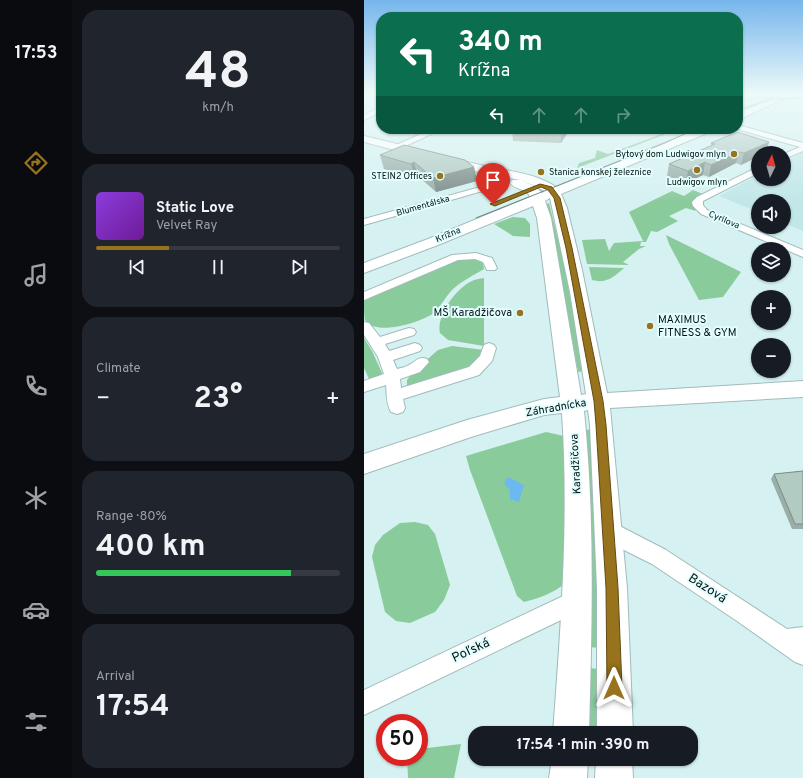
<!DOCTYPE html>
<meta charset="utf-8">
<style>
:root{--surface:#171b24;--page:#20242c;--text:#f1f3f6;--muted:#9ea1a6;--line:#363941;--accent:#97731d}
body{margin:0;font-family:Overpass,sans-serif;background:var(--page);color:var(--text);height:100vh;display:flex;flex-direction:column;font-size:15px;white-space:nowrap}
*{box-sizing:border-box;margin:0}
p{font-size:13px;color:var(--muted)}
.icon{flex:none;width:22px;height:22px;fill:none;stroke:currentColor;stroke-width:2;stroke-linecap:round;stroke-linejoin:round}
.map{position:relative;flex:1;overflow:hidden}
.sheet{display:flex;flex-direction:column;gap:10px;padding:10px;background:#0d0f14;width:292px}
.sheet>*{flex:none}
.hud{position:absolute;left:12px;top:12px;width:367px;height:122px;border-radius:16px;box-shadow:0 1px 3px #0004;background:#0b6e4f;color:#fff;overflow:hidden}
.needle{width:26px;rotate:5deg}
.controls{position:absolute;left:387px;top:146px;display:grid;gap:8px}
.controls a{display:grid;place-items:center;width:40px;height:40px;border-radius:50%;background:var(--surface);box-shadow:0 1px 3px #0004;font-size:20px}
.speed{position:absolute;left:12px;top:714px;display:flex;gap:8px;font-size:20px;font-weight:700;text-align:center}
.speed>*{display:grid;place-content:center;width:52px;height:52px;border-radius:50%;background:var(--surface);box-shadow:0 1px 3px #0004;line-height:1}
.speed .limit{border:6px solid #d22;background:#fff;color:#111}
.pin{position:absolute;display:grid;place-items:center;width:34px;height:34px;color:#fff;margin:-41px -17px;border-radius:50% 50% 50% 0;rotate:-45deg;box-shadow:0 0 4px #0007}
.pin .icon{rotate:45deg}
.me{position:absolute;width:44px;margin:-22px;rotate:0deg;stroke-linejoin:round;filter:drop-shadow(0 0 3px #0008)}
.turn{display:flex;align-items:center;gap:14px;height:84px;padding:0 16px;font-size:18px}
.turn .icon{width:52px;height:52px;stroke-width:2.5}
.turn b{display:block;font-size:28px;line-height:34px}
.lanes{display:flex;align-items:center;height:38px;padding:0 16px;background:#0003;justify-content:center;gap:20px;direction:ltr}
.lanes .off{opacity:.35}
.big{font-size:30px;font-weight:700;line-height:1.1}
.sheet .card{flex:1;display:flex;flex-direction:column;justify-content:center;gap:6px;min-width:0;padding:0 14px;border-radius:16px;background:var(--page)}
.sheet .dial{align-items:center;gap:0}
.dial b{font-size:52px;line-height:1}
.song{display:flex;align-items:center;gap:12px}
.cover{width:48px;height:48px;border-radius:6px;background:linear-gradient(135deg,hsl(270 70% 55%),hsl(280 70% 35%))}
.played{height:4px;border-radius:2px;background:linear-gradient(90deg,var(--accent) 30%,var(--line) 30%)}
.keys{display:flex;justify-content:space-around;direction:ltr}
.heat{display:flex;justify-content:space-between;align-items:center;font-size:22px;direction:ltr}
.charge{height:6px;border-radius:3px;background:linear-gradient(90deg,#34c759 80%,var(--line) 0)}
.trip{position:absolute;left:104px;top:726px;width:230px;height:40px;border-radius:16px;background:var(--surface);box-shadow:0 1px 3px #0004;font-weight:700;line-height:40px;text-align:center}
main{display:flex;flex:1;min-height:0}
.dock{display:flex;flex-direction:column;width:72px;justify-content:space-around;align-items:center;background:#090b0e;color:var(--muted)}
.dock .icon{width:28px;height:28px}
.dock .on{color:var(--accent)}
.dock b{font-size:18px;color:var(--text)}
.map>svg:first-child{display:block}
</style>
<main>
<nav class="dock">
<b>17:53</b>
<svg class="icon on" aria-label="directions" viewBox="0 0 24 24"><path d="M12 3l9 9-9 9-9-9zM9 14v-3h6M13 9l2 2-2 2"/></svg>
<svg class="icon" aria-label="music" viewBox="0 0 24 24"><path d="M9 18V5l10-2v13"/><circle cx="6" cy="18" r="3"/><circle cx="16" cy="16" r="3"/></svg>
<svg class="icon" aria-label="phone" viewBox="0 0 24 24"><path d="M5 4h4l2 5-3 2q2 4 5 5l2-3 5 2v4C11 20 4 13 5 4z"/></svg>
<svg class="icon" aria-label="climate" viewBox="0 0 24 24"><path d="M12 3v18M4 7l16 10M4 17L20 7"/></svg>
<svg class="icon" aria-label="car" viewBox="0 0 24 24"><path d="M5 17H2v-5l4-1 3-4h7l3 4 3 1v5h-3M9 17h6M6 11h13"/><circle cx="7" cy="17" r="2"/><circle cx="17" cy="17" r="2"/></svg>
<svg class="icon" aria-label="filters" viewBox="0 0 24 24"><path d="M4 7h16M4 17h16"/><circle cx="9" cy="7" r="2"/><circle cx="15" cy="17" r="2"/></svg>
</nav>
<section class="sheet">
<div class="card dial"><b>48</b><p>km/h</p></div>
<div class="card">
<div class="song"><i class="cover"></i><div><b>Static Love</b><p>Velvet Ray</p></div></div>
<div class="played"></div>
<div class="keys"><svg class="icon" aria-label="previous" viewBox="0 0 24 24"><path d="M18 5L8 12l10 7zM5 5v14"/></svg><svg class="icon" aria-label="pause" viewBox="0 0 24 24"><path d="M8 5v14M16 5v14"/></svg><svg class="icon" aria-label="next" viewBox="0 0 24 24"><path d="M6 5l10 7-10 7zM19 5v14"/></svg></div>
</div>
<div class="card"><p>Climate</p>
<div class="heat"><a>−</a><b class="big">23°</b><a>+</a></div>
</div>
<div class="card"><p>Range · 80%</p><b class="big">400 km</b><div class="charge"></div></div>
<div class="card"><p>Arrival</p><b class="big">17:54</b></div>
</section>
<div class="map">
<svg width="439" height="778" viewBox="0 0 439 778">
<rect width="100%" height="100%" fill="#d5f1f1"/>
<path fill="#c2e7e8" d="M439,152V231L420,223V201H394V212L355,196L394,175V179H420V162Z"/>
<g fill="#8acb9c">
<path d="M311,129H315L213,168L215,163L231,158L233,150L244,154Z"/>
<path d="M329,190L339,194L330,199L328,204L332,211L322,208L305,216L314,221L293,232L287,231L282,242H277L276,246H282L275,249L259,262L265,265L223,264L218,240L241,239L245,251L250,243L279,241L265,212L308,191L320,196Z"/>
<path d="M185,203L199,259L220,371L214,372L194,260L181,205Z"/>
<path d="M149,217L161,218L166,224V237L149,236L130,224Z"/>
<path d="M302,235L377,272L359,297L335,300L305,244Z"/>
<path d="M100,258H109L119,263L120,269C110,275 98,281 89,289C82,296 77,306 70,313C58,322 11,337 1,320C0,315 0,305 0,299L90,261Z"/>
<path d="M225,267L260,268C250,277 242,284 228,280Z"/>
<path d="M120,278V346L84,340L76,333C72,316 92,288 108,281C111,279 116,279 120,278Z"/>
<path d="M0,338L8,351L18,373L15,377L6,381L0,368Z"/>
<path d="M88,346L120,350L111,366L50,387L43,385V380L50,371L74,350Z"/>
<path d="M228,429L236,648L225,647V516L222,430Z"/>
<path d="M182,432L200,436L202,482L199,585C187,594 175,598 160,602L153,596L106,470L102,456Z"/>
<path d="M51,522L64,525L71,534L86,585L80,600L71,612L46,623L32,621L21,612L8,557L11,545L19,535L36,523Z"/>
<path d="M224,668L236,669L234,733H222Z"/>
<path d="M97,744L90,778H44L43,757H55V749Z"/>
</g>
<path fill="#6cb8f1" d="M144,477L160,485L155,502L146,499V490L140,483Z"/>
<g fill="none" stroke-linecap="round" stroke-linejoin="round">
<defs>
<g id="street">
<path d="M17,107V112L0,120V115Z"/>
<path d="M374,125L439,143V151L420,159V154L436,147L373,129Z"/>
<path d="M68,129H78L35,149H29L28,147Z"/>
<path d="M394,167V173L339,201V205L343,210L439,250V257L337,214L329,206L328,202L333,197Z"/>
<path d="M129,183L134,187L133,189L115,192L0,225V219L120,186L121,184Z"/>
<path d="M112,253L128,258L133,268L131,270H123L119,262L111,259L94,260L0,300V292L88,255Z"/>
<path d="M0,322L5,323L16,337L45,328L50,329L52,332L50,335L21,344L25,351L51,343L56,345L58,348L56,351L29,360L33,369C37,368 42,367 45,365C53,361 54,356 63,359L65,362L56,372L36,379L37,388L105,367L116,356L120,345L125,343L130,345L132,348L128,361L115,375L39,399L41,408L39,412L33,414L27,412C22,403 23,395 22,385L0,392V381L20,374L14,357L0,335Z"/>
<path d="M244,520L302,550L423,629L439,627V665L431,662L373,621L288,564L260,550L237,535L234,529L237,523Z"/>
<path d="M214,589L222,592L225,600L222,608L0,715V690Z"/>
</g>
<g id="secondary">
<path d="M387,93H399L398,95L374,102V96Z"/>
<path d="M422,93H432L374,120V113Z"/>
<path d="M335,129H349L348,131L197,194L203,208L218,270L243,393L439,381V397L246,408L263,588L269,733H233V588L226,425L224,410L220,411C231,518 228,625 225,733H189C197,626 205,520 198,413L180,415L107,437L0,474V454L103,420L180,399L196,397L173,218L169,206L74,245L0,273V263L64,239L166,197C163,188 151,190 146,183L148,180H156L118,173L0,142V136C39,145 77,156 116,165C141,171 170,172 192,187ZM156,180L181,191L178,193L171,186ZM186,198L206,292L222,394L217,395L187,218L181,201Z"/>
<path d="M188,759H224L223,778H185Z"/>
<path d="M232,759H268L269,778H231Z"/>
</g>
<path id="primary" d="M374,93H439V98L374,96Z"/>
</defs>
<use href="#street" stroke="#a1bbbb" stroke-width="2"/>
<use href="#secondary" stroke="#a1bbbb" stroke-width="2"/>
<use href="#primary" stroke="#a1bbbb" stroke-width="2"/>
<use href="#street" fill="#fff" fill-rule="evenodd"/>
<use href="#secondary" fill="#fff" fill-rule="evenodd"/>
<use href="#primary" fill="#fff" fill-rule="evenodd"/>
<g stroke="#6c7f7f" stroke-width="1">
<path d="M374,110L408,99L439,98"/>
<path d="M112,218L301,143L331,129"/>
</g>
</g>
<g fill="#98aea7">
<path d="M148,129H206L197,143L149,141Z"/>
<path d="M252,129H264L260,130H254Z"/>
<path d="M405,142L402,153H394L377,165L372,163L345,177L339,175L322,183L303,176L305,164L347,146V143Z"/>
<path d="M16,155L110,167L113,181L72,192L54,176L51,178L20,169Z"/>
<path d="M439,471V529H428L407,479L410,474Z"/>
</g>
<g fill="#7c8d88">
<path d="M198,129H206L197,143V130Z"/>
<path d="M405,142L402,153H394V157L377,165L380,153Z"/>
<path d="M375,152L372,163L345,177L347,165Z"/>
<path d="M50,162L54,176L51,178L47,164Z"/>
<path d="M341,162L339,175L322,183L324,171Z"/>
<path d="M110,167L113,181L72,192L69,178Z"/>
</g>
<g fill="#b1cac2" stroke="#7c8d88">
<path d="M160,129H198L197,130Z"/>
<path d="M373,132L405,142L380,153L375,152L347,165L341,162L324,171L305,164L351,144L347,143Z"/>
<path d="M40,145L101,160L110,167L69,178L50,162L47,164L16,155Z"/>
<path d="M439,471V524H431L410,474Z"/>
</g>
<linearGradient id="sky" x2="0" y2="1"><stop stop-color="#76b6ec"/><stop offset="0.46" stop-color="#ecf9f9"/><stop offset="1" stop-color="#ecf9f9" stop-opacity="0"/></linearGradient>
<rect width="439" height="202" fill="url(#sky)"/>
<path fill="#97731d" stroke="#624b13" d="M176,184L188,187L196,198L208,248L239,401L242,425L254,588L258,688L256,693L250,695L245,693L243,688L242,588L232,425L230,401L202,248L190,198L184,190L177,187L131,206L126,204Z"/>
<g fill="#97731d" stroke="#e2feff" stroke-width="1.5">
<circle cx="370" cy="154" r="4"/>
<circle cx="333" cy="170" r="4"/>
<circle cx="177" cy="172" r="4"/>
<circle cx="76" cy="176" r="4"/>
<circle cx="156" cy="313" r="4"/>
<circle cx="286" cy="326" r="4"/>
</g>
<g text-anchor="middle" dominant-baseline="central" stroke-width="4" stroke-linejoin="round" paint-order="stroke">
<g font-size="9" fill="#091313" stroke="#e2feff" text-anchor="end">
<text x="362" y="154">Bytový dom Ludwigov mlyn</text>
<text x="185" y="172" text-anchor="start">Stanica konskej železnice</text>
<text x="68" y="176">STEIN2 Offices</text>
<text x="333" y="182" text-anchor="middle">Ludwigov mlyn</text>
</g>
<g font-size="9" fill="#091313" stroke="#e2feff">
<text transform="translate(59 206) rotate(-16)">Blumentálska</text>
<text transform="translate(360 220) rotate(23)">Cyrilova</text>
<text transform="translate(84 235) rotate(-23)">Krížna</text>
</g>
<g font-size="11" fill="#091313" stroke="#e2feff" text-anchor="end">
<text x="148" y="313">MŠ Karadžičova</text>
<text x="294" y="320" text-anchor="start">MAXIMUS<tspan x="294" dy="13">FITNESS &amp; GYM</tspan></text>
</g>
<g font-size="11" fill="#091313" stroke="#e2feff">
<text transform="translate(192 408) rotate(-10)">Záhradnícka</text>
<text transform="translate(212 464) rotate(-93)">Karadžičova</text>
</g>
<g font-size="13" fill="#091313" stroke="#e2feff">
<text transform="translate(343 589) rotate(33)">Bazová</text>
<text transform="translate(107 651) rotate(-25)">Poľská</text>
</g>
</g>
</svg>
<div class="controls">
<a><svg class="needle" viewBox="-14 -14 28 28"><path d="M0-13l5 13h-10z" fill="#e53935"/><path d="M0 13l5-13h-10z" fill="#9ea1a6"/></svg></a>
<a><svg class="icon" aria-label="sound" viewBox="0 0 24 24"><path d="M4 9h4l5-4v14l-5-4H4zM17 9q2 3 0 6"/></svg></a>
<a><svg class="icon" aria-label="layers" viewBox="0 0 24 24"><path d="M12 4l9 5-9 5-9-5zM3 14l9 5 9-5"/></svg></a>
<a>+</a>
<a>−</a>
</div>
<div class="speed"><div class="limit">50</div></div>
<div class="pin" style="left:129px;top:204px;background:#d93025"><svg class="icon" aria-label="arrive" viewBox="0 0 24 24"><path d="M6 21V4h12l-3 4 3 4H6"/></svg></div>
<svg class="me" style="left:250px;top:688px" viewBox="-20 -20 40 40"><path d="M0-17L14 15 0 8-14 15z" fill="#97731d" stroke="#fff" stroke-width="4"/></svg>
<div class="trip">17:54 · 1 min · 390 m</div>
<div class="hud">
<div class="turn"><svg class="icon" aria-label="left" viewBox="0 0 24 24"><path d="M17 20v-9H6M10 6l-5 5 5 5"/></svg><div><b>340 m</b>Krížna</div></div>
<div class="lanes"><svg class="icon" aria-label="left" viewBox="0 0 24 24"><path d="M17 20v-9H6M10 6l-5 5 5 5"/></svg><svg class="icon off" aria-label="ahead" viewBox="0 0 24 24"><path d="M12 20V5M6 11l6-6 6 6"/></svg><svg class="icon off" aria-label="ahead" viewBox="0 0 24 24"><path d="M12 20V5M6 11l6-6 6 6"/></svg><svg class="icon off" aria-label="right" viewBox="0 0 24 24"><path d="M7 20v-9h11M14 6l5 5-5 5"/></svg></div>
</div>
</div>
</main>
